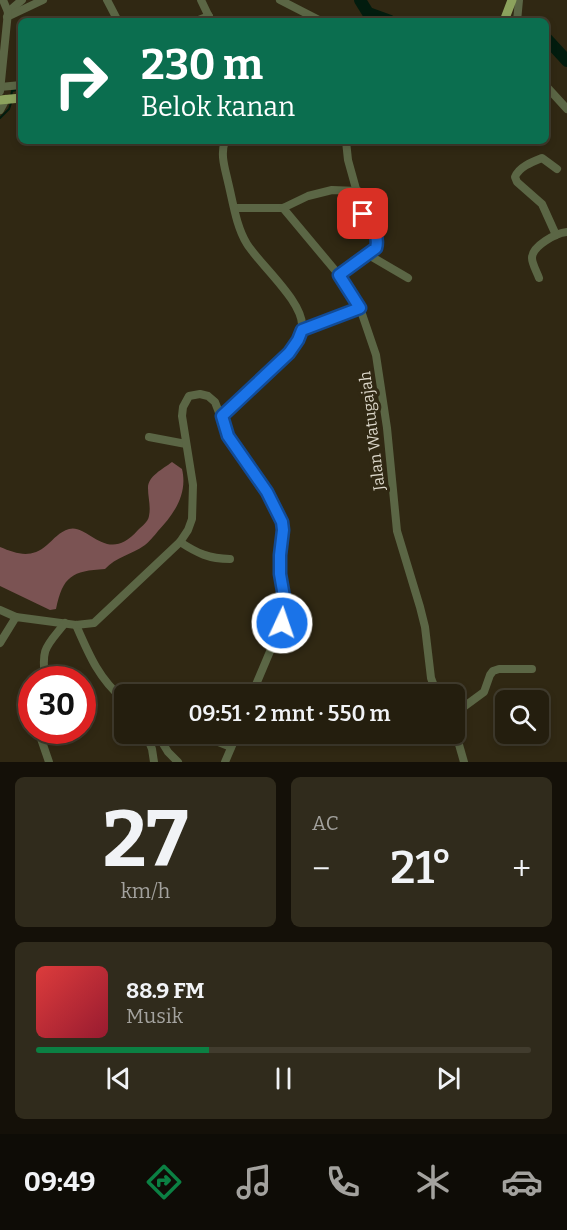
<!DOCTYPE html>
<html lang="id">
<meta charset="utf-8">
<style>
:root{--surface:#241e0e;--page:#302b1c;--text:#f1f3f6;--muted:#a3a29e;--line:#413c2e;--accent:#0b8043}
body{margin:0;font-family:Bitter,serif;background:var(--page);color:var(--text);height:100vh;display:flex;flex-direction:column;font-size:22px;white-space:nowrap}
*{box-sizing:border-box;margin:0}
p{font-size:20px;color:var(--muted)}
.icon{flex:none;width:33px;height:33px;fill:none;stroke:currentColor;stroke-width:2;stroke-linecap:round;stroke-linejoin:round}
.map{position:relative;height:762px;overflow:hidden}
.side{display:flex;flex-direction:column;gap:15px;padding:15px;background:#141008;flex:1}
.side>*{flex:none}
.hud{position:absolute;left:18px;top:18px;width:531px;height:126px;border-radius:9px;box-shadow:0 3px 9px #0003,0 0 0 2px var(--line);background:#0b6e4f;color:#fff;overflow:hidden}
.buttons{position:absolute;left:495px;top:690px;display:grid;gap:12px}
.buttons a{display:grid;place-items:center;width:54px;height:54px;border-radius:9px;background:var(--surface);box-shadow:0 3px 9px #0003,0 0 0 2px var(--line);font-size:30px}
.speed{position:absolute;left:18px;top:666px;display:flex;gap:12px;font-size:30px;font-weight:700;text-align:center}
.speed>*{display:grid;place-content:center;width:78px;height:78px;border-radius:50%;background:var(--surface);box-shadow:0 3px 9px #0003,0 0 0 2px var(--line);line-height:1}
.speed .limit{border:9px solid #d22;background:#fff;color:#111}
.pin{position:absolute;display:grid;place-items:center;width:51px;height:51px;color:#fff;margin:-26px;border-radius:12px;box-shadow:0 3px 9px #0006}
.me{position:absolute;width:66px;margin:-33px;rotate:3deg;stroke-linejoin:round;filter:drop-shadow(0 0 4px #0008)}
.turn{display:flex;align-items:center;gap:21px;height:126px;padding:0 24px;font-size:27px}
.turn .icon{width:78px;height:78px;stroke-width:2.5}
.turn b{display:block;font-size:42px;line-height:51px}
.big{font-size:45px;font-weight:600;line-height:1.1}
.side .tile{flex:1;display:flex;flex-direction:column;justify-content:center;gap:9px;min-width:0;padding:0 21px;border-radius:9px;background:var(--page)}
.side .dial{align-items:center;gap:0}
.dial b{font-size:78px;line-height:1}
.song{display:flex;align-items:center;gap:18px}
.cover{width:72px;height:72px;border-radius:9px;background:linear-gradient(135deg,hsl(0 70% 55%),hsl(350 70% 35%))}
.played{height:6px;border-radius:3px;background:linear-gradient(90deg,var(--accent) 35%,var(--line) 35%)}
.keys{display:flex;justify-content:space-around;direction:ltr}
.heat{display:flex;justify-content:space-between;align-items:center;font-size:33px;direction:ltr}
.side .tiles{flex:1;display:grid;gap:15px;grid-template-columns:1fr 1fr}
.tile:last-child{grid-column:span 2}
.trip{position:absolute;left:114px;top:684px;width:351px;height:60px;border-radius:9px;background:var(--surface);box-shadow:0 3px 9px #0003,0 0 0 2px var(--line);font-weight:600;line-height:60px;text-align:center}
.tab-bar{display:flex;height:96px;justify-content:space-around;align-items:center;background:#0e0c06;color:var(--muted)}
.tab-bar .icon{width:42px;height:42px}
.tab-bar .selected{color:var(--accent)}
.tab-bar b{font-size:27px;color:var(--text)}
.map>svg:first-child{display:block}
</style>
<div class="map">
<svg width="567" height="762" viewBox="0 0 567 762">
<rect width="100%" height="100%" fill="#302813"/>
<path fill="#7b5353" d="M172,462L182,469C188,494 174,514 158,531C154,536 149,542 145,545C131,555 116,557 105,569C72,571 63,576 56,609L50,610L0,586V547C17,554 31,559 47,545C54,539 59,532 69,529C88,523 107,566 138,530C142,526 148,522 149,516C151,506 148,498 148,488C148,476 163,469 172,462Z"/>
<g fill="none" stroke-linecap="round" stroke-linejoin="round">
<g stroke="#021c0e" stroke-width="2">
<path d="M11,97L12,91L21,89"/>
<path d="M0,118L9,109L11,103"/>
</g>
<g stroke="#021c0e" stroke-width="12">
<path d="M360,0L368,13L390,21"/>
<path d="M546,38L567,61"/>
</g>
<g stroke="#5b6645" stroke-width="8">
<path d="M107,0L118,21"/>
<path d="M201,0L211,21"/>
<path d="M280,0L321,21"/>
<path d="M8,12L22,0"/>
<path d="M7,17L43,0"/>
<path d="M196,21L209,16"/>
<path d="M517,21L519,0"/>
<path d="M546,86L567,109"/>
<path d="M0,87L21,85"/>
<path d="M0,91L8,12L3,0"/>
<path d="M0,110L6,99"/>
<path d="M346,141L348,160L363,214L376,233L378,241L376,248L339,275L360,308L376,355L387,428L397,531L420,607L425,627L431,678L437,694"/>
<path d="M235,208H283L308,196L332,190L358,191"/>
<path d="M283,208L339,275"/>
<path d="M556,235L542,204L517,182L515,177C519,167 532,162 542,158L557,169"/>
<path d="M367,254L408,278"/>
<path d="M539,278C537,272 532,264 532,258C532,246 556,233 567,232"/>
<path d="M302,330L360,308"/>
<path d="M222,416L289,353C295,346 301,338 302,328C305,303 260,265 247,244C236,226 233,202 228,182C225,168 220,155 225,141"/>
<path d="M149,437L186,444"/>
<path d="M180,542C197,553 209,559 230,559"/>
<path d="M0,610L16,617"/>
<path d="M76,625C89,655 99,679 124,700"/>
<path d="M0,643L16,617L76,625L94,623L180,542L188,530L192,519L193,485L182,416L183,407L189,396L200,394L208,396L215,402L228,436L267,492L282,522L283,530L280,555V574L285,601V616L252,694"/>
<path d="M45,680C41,647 46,647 65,623"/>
<path d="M454,714L484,692L490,675L493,671L499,669H532"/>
<path d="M454,727L464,762"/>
<path d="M38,730L49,762"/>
<path d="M146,734L152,749L154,762"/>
<path d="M157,734L168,752L178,762"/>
<path d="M198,734L231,747"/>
<path d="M225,762L237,734"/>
</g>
<g stroke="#8ca25d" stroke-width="9">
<path d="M504,21L512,0"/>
<path d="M0,100L21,98"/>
</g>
</g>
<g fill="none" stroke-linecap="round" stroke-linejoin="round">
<defs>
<path id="route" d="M282,623L286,608L280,574V555L283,530L282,522L267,492L228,436L222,416L289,353L298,340L302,330L360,308L339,275L376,248C380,233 369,227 363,214"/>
</defs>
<use href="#route" stroke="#114b97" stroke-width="15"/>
<use href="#route" stroke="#1a73e8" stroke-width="10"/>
</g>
<g text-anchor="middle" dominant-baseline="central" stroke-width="6" stroke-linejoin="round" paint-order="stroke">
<g font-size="16" fill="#ddd8cb" stroke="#302813">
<text transform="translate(372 431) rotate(-97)">Jalan Watugajah</text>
</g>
</g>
</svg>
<div class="buttons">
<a><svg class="icon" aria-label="search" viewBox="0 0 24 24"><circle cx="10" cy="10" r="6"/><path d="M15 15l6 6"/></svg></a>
</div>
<div class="speed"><div class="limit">30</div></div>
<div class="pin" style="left:363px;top:214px;background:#d93025"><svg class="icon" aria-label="arrive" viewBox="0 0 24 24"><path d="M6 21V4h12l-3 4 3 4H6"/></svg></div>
<svg class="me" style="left:282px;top:623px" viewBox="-20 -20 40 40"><circle r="17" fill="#1a73e8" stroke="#fff" stroke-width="3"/><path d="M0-11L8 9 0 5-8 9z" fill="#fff"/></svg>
<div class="trip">09:51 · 2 mnt · 550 m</div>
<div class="hud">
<div class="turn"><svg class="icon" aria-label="right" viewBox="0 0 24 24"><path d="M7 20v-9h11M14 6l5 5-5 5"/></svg><div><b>230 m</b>Belok kanan</div></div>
</div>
</div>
<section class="side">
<div class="tiles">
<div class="tile dial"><b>27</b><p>km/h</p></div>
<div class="tile"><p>AC</p>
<div class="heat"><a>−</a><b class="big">21°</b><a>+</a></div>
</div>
<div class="tile">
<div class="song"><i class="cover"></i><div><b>88.9 FM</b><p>Musik</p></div></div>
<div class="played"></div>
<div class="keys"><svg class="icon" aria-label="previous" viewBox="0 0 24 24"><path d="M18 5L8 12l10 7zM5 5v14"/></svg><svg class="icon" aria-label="pause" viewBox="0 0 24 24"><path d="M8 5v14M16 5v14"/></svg><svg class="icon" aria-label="next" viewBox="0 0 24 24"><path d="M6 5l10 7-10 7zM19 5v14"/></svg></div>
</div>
</div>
</section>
<nav class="tab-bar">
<b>09:49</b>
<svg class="icon selected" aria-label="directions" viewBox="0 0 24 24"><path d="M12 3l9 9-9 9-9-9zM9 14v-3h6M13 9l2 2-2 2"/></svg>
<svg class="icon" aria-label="music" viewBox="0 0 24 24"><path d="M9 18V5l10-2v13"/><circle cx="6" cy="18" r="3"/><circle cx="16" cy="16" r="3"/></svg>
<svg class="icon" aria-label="phone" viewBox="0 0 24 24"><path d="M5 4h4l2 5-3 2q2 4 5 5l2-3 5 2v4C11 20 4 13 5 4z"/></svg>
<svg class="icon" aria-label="climate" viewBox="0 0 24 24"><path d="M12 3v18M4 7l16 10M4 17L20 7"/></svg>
<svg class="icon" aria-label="car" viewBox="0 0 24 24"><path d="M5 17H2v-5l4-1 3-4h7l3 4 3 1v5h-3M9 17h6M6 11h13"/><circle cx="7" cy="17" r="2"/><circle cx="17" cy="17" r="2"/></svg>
</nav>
